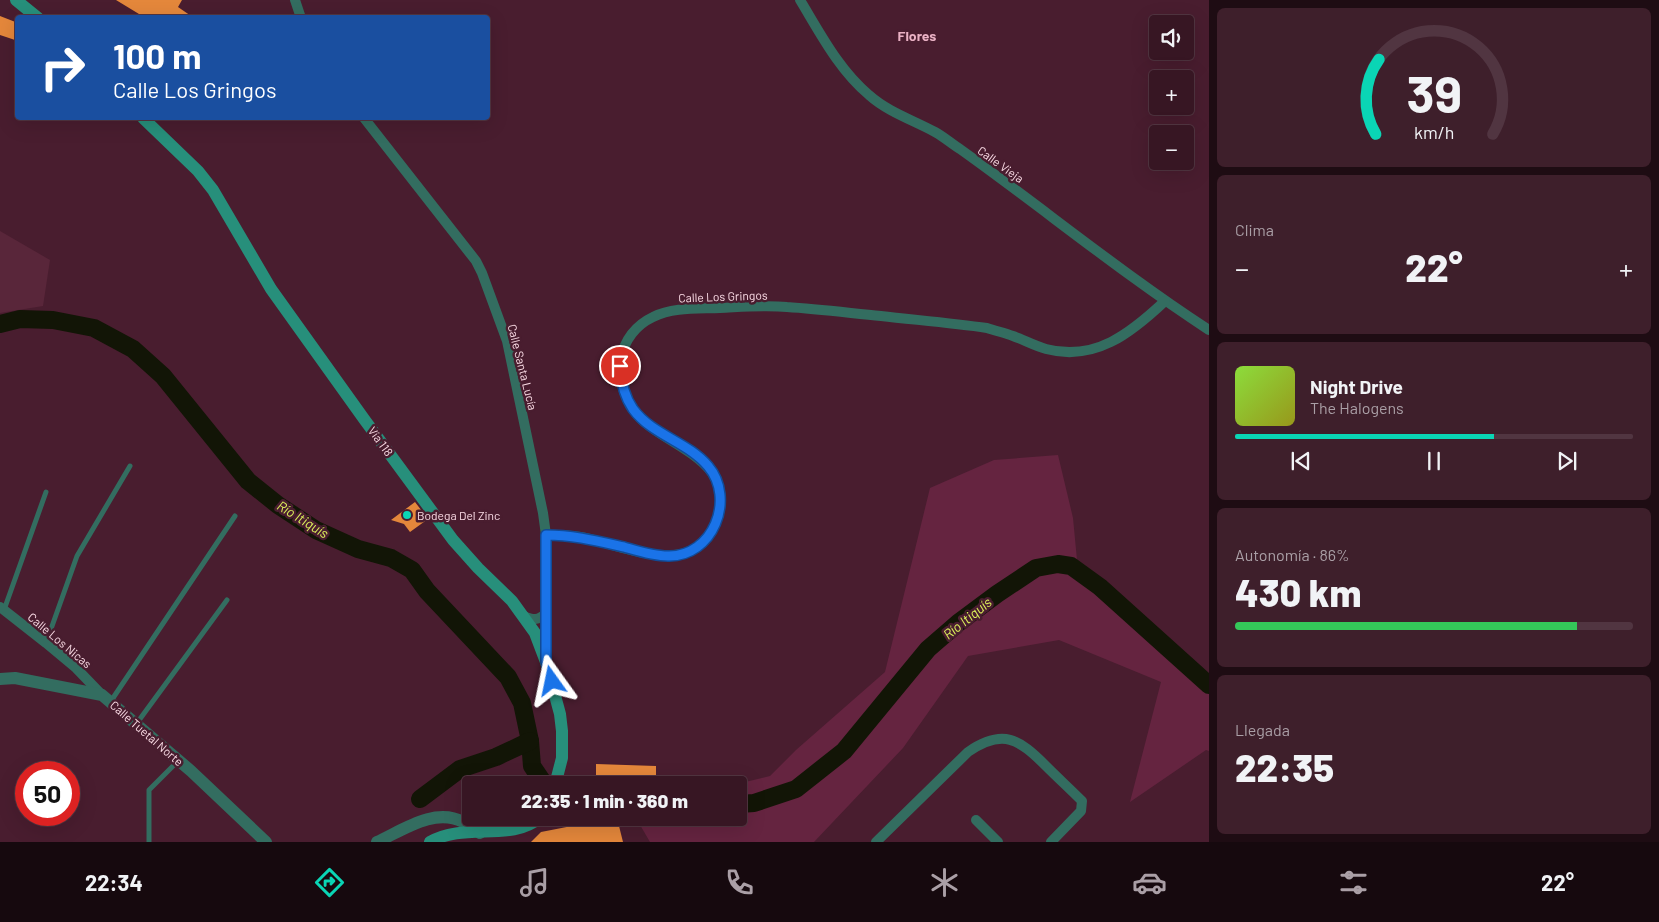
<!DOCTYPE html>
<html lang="es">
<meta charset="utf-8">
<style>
:root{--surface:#371623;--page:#3e1f2b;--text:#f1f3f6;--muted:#aa9fa6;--line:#513541;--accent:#0ad5b5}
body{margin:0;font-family:Barlow,sans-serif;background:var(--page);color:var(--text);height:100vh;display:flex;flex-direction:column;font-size:19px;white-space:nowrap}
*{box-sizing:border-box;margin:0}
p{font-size:16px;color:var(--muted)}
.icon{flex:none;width:28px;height:28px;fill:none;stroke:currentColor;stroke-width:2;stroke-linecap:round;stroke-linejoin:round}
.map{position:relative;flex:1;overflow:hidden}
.details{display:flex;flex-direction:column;gap:8px;padding:8px;background:#1e0c13;width:450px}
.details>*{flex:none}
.banner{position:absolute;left:15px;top:15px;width:475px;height:105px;border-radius:5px;box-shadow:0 5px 20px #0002,0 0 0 1px var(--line);background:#1a4fa0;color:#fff;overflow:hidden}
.controls{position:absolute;left:1149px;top:15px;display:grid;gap:10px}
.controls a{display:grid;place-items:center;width:45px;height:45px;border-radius:5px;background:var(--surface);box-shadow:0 5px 20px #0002,0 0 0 1px var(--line);font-size:25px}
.speed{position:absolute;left:15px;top:761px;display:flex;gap:10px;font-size:25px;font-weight:700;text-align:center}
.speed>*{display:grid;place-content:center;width:65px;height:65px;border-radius:50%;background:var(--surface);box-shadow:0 5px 20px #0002,0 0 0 1px var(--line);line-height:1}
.speed .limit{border:8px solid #d22;background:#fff;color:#111}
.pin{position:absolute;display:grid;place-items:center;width:42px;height:42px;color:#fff;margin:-21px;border:2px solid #fff;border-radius:50%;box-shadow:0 1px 5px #0007}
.me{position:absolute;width:55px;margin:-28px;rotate:348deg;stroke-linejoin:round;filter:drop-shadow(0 0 4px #0008)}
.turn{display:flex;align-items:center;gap:18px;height:105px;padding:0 15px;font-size:22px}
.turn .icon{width:65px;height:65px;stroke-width:2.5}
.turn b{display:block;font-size:35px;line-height:42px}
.big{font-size:38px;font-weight:800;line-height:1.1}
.details .widget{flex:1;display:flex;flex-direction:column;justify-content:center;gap:8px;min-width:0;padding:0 18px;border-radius:8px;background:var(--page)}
.details .dial{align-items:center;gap:0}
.dial svg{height:130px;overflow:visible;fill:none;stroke:var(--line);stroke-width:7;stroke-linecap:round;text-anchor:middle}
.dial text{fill:var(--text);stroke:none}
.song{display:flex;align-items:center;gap:15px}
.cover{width:60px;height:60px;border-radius:8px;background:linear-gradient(135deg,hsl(90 70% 55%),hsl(60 70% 35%))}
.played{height:5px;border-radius:2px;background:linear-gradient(90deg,var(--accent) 65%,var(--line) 65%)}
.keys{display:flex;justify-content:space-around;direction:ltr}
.heat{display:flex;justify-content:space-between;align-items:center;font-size:28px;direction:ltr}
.charge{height:8px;border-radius:4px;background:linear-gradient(90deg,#34c759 86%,var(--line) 0)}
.trip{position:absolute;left:462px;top:776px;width:285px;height:50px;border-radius:5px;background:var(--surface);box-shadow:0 5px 20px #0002,0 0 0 1px var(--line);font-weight:800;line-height:50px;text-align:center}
.tab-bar{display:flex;height:80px;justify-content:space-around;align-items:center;background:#16090e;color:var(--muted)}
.tab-bar .icon{width:35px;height:35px}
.tab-bar .on{color:var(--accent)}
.tab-bar b{font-size:22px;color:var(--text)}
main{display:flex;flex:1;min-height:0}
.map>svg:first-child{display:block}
</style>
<main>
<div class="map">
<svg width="1209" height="842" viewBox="0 0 1209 842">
<rect width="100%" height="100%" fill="#491d2f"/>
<path fill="#59263a" d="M0,231L50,260L43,306L0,313Z"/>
<path fill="#652440" d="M1058,455L1073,518L1077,560L1209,684V751L1206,750L1130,802L1161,682L1059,640L968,656L903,748L814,842H650L636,818H739V785H733L770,776L796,750L885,672L930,488L994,460Z"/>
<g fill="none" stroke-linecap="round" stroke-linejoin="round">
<g stroke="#121506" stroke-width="18">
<path d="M0,324L20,319L53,320L94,328L133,349L163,376L248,481L278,505L316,530L358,549L391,558L412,570L427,591L508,677L522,703L530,741L532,766L545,785"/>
<path d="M420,799L460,769L496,757L530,741"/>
<path d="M739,804L754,803L796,789L844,751L928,649L958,623L997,594L1036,568L1058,564L1071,566L1100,587L1209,685"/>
</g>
</g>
<g fill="#e4873b">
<path d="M116,0H182L178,7L194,18H137L139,14Z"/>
<path d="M0,16L18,23V41L0,35Z"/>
<path d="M415,502L428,519L410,532L404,524L391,520Z"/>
<path d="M596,764L656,766V780L596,779Z"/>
<path d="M613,818H617L623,842H531L541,832Z"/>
</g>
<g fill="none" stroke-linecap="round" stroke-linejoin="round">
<g stroke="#336d60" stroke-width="5">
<path d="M4,610L46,492"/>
<path d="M46,643L77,556L130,466"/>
<path d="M111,701L235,516"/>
<path d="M137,723L227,600"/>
<path d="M149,842V790L178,761"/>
</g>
<g stroke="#336d60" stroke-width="10">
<path d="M295,0L301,18"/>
<path d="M800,0C820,33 839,70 869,95C888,112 913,120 935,132C944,137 952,144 960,149C1044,209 1123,274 1209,330"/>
<path d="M364,118L476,261L482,273L507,341L543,513L546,535V659"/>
<path d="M546,535C557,535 569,535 581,537C612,543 663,566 692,550C704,544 712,533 717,520C737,463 674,449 642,420C625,404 618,381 621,359C624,340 636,325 653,317C673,307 698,309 720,308C742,307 764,305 787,307C818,309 850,313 881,316C916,320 952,323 987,328C996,331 1005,333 1013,336C1024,340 1035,346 1046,349C1095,362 1131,333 1165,301"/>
<path d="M0,607L46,643L76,668L102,695"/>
<path d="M524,616C533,620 538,621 546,613"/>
<path d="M976,820L998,842"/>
<path d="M876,842L968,752C1003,728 1019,739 1046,766C1058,778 1070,789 1082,801L1081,811L1051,842"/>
</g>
<g stroke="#336d60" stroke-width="12">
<path d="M0,679L15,678L102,695L191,771L266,842"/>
<path d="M377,842C403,830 435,807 463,822C469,824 475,830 480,833"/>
</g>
<g stroke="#278f7b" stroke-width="12">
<path d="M16,0L38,18"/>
<path d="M143,118L198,171L213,190L271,289L364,419L453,540L478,568L512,601L535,633L546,662L560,714L562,731V758L555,785"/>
<path d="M430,842C464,822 512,842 539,818"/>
</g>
</g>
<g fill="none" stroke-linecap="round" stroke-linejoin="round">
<defs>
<path id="route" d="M552,681L546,662V535C573,535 597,541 624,547C638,551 653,556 668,556C713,557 736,499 708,466C688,442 652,435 633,409C624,396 621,382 620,366"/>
</defs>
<use href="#route" stroke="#114b97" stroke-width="12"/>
<use href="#route" stroke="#1a73e8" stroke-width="9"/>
</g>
<circle fill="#0ad5b5" stroke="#491d2f" stroke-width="2" cx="407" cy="515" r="5"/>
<g text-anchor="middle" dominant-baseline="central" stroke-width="5" stroke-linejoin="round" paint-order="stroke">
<g font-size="12" fill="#fbdce6" stroke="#491d2f">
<text transform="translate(1001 164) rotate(36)">Calle Vieja</text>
<text transform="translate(723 296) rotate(-2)">Calle Los Gringos</text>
<text transform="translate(523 367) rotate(76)">Calle Santa Lucía</text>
<text transform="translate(381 441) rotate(54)">Vía 118</text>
<text transform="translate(60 640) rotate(40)">Calle Los Nicas</text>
<text transform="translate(147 733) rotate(41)">Calle Tuetal Norte</text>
</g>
<g font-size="12" fill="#fbdce6" stroke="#491d2f" text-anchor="start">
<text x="417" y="515">Bodega Del Zinc</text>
</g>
<g font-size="14" font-weight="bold" fill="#eab1c4" stroke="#491d2f">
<text x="917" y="35">Flores</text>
</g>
<g font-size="14" font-style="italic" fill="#ddf25b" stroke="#491d2f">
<text transform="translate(303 519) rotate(32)">Río Itiquís</text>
<text transform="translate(967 618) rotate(-39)">Río Itiquís</text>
</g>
</g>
</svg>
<div class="controls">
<a><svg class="icon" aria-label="sound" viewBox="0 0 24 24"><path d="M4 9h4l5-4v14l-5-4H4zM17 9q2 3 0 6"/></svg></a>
<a>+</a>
<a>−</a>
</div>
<div class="speed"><div class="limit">50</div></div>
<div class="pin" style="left:620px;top:366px;background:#d93025"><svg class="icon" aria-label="arrive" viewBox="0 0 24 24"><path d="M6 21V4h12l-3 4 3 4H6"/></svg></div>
<svg class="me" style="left:552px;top:681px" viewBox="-20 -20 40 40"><path d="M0-17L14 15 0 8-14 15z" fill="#1a73e8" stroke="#fff" stroke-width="4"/></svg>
<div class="trip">22:35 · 1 min · 360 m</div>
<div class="banner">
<div class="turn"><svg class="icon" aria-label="right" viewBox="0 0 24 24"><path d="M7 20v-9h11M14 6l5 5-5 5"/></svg><div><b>100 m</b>Calle Los Gringos</div></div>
</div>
</div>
<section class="details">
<div class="widget dial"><svg viewBox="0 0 100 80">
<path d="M14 69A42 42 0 1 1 86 69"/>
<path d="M14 69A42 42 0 0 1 16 23" stroke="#0ad5b5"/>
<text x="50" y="56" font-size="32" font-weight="700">39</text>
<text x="50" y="72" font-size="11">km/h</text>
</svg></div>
<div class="widget"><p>Clima</p>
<div class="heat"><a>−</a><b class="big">22°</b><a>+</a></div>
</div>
<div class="widget">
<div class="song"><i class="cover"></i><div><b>Night Drive</b><p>The Halogens</p></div></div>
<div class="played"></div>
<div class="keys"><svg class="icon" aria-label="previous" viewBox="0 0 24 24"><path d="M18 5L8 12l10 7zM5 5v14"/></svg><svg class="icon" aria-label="pause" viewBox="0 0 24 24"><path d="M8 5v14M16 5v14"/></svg><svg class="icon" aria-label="next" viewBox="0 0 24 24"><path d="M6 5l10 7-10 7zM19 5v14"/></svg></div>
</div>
<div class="widget"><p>Autonomía · 86%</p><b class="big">430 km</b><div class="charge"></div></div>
<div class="widget"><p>Llegada</p><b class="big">22:35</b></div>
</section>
</main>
<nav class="tab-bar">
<b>22:34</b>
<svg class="icon on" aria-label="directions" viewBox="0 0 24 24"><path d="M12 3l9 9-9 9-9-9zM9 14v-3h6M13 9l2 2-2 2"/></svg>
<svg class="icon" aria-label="music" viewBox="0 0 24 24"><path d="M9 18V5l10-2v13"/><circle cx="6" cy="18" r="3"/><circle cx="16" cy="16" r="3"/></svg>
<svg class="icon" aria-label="phone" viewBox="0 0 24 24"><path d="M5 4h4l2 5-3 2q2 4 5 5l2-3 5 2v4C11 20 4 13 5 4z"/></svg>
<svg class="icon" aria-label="climate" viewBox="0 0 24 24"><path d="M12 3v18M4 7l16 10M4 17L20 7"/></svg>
<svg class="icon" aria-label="car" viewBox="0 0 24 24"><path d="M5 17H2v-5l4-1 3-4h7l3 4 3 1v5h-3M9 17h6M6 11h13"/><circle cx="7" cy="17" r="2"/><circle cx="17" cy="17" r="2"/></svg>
<svg class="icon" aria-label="filters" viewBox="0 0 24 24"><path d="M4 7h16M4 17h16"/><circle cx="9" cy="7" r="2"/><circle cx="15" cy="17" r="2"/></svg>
<b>22°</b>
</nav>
